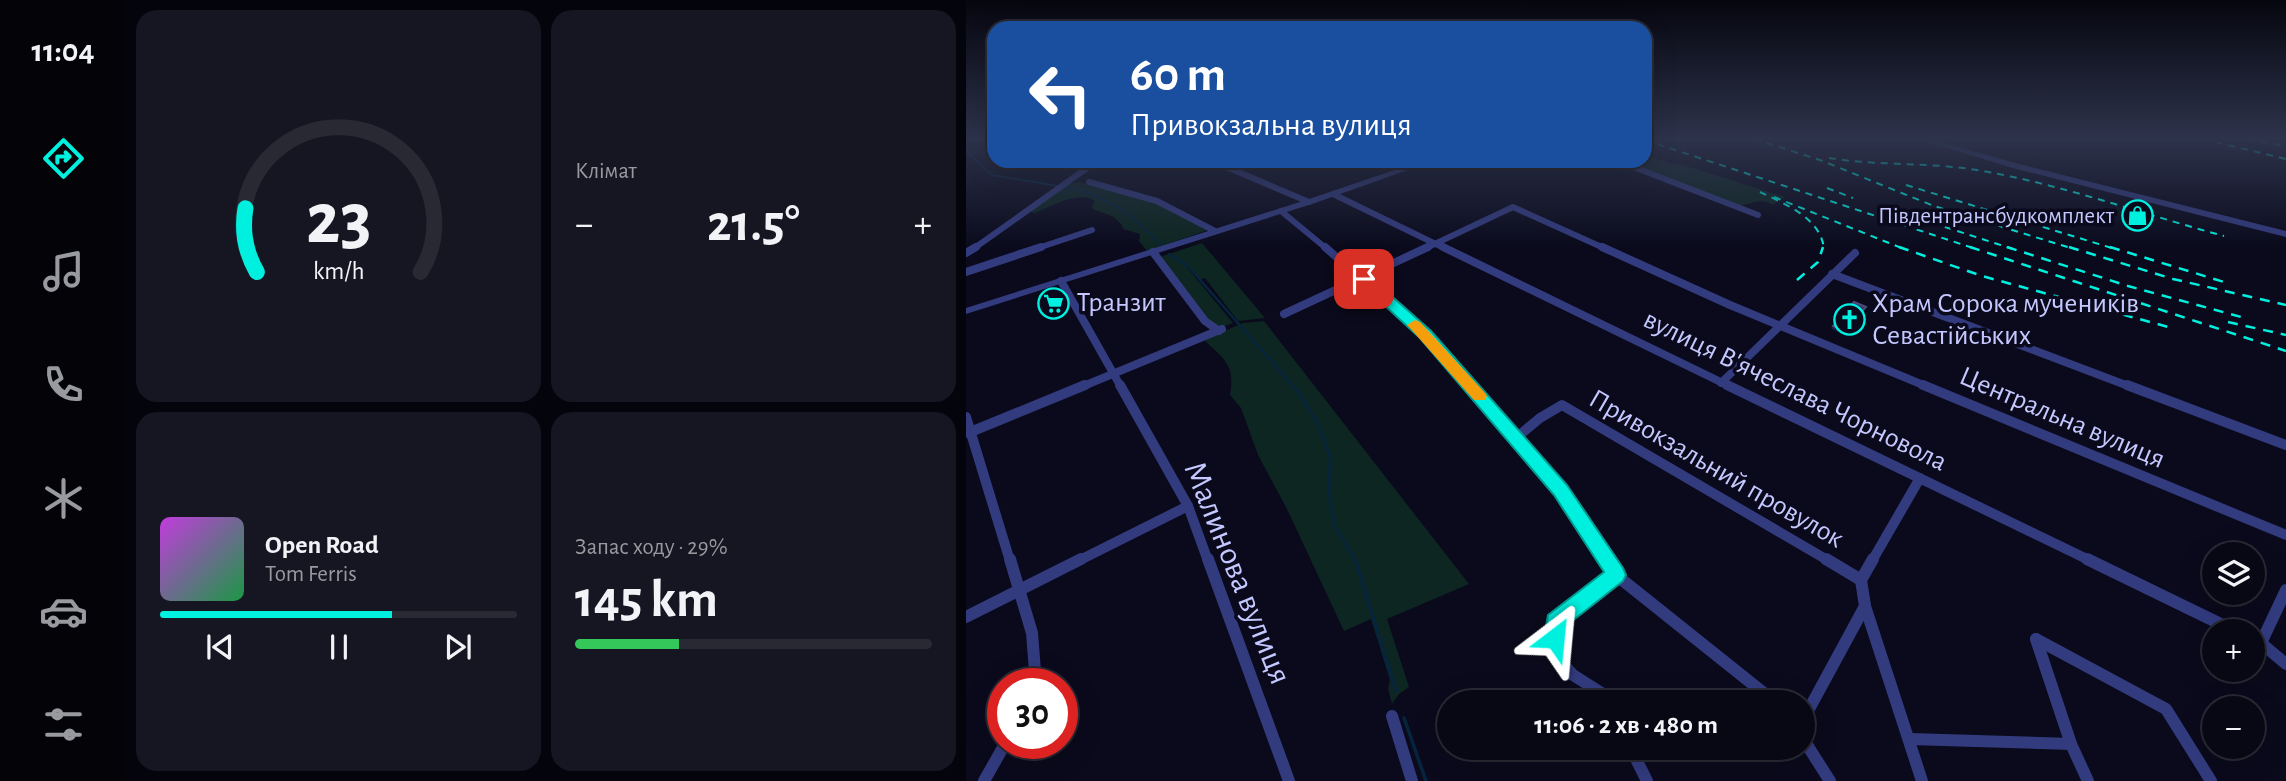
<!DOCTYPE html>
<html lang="uk">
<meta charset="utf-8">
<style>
:root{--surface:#080815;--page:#161622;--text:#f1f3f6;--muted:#989aa0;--line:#292934;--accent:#00f0e0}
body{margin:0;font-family:"Alegreya Sans",sans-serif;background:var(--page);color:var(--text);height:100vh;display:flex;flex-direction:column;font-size:26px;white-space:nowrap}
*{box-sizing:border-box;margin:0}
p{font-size:23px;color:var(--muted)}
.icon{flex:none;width:38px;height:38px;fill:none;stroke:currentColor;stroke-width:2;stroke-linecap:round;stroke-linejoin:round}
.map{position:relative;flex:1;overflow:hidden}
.drawer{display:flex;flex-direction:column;gap:10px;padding:10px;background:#04040c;width:840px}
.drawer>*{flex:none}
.banner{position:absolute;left:21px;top:21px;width:665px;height:147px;border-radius:21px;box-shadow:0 7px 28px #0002,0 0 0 2px var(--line);background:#1a4fa0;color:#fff;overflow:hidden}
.fabs{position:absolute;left:1236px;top:542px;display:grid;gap:14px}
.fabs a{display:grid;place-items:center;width:63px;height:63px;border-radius:50%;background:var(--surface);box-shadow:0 7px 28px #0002,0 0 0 2px var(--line);font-size:35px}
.speed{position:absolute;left:21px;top:668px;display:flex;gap:14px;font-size:35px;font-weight:700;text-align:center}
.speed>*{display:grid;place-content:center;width:91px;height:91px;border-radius:50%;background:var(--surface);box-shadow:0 7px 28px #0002,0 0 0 2px var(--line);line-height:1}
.speed .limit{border:10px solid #d22;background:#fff;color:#111}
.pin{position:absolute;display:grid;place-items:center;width:60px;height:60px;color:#fff;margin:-30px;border-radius:14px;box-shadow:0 4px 10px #0006}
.me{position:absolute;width:77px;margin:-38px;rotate:29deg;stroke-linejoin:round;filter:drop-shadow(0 0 5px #0008)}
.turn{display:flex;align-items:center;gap:24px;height:147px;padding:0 28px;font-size:32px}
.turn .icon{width:91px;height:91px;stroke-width:2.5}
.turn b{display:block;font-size:49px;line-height:60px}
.big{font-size:52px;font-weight:700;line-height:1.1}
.drawer .tile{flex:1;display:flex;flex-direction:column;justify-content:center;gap:10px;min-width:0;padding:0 24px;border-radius:21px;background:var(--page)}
.drawer .dial{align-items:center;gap:0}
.dial svg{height:182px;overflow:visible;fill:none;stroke:var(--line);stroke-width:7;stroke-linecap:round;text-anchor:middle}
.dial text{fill:var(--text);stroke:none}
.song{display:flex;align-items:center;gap:21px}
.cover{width:84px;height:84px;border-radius:10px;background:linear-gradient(135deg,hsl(290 70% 55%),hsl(140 70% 35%))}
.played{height:7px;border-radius:4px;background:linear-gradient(90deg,var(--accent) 65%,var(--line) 65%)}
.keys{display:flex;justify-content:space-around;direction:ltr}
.heat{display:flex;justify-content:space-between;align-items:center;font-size:38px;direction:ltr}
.charge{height:10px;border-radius:5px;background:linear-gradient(90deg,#34c759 29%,var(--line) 0)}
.drawer .tiles{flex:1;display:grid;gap:10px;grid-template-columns:repeat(2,1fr)}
.trip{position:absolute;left:471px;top:690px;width:378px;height:70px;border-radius:35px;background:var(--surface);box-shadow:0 7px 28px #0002,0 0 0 2px var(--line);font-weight:700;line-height:70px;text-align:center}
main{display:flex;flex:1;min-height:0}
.tabs{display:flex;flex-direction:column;width:126px;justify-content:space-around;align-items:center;background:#030308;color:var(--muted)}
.tabs .icon{width:49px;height:49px}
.tabs .active{color:var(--accent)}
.tabs b{font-size:32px;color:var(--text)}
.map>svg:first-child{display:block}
</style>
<main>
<nav class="tabs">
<b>11:04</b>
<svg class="icon active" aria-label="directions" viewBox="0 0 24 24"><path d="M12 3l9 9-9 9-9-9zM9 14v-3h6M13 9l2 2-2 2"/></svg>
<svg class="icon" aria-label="music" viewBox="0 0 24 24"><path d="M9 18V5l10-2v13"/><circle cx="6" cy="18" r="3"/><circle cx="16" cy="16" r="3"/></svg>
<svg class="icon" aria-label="phone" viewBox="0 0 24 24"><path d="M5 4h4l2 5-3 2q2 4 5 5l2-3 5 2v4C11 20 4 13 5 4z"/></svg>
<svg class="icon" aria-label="climate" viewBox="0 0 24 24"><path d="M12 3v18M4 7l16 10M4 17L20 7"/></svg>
<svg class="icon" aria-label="car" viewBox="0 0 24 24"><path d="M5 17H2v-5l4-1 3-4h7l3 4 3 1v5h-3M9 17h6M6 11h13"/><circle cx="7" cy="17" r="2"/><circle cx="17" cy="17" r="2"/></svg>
<svg class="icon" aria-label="filters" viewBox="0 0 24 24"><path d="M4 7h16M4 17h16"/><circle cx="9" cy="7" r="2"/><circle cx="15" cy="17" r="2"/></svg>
</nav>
<section class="drawer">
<div class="tiles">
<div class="tile dial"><svg viewBox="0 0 100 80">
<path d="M14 69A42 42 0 1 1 86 69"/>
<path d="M14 69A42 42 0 0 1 9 41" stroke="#00f0e0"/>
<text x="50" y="56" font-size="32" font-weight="700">23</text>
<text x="50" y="72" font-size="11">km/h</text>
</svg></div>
<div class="tile"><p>Клімат</p>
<div class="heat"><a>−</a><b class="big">21.5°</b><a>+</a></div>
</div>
<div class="tile">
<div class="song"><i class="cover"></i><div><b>Open Road</b><p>Tom Ferris</p></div></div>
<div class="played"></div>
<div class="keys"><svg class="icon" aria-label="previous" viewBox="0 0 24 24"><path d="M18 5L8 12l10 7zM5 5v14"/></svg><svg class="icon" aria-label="pause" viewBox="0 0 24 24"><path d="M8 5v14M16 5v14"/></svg><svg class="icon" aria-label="next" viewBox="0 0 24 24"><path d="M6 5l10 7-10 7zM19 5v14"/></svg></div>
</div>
<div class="tile"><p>Запас ходу · 29%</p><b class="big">145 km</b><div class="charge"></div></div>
</div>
</section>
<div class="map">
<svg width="1320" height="781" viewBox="0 0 1320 781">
<rect width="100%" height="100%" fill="#0a0a1c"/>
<g fill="#0d2621">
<path d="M679,155L711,165L714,164L819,197L807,205C794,197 785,204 772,206L655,161H679Z"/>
<path d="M113,182L195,204L242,230L181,251L173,241L174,234L157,229L156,225L148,217L127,209L126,207L129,201C112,190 86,206 69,213L63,212L102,184Z"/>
<path d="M236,243L299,318L272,321L239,278L234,280L222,266L203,254Z"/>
<path d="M202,254L220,266L267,323L254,328L244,321L195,257Z"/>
<path d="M298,321L503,584L421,619L443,687L433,694L426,704L422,688L424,680L405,619L378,631L321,509L292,455L275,408L264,395C269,364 259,360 238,340L277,323Z"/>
</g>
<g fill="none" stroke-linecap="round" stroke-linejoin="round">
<g stroke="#07243e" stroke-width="2">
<path d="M0,151L26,175L92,186"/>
<path d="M5,153L28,151"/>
<path d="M98,187C141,195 168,215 197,247"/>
</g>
<path stroke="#07243e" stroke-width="2.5" d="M203,254L222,266L333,393L351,422L364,456L363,492L369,527L390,561"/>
<g stroke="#07243e" stroke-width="3.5">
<path d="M389,559L430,691"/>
<path d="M438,718L460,781"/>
</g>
<g stroke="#323b7e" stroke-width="6">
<path d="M235,161L263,168L343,202"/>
<path d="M652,161L792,215"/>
<path d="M263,168L278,161"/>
<path d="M123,182L191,201L249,231"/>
<path d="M367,194L480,249"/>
<path d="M315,211L361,249"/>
<path d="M7,249L131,161"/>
<path d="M69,249L126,230"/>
<path d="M458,249L547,207L640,249"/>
</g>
<g stroke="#323b7e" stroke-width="8">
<path d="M359,247L459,335L504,387"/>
<path d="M477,247L765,387"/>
<path d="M636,247L764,305L962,387"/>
<path d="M187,252L239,321L253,331"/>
<path d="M0,253L10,247"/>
<path d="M0,272L75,247"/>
<path d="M866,274L1165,387"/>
<path d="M95,281L155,387"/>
<path d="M318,314L462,247"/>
<path d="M755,383L889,253"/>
<path d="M115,387L256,329"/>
</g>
<g stroke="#323b7e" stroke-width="10">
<path d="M154,385L222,506L242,561"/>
<path d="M503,385L595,490L641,561"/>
<path d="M761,385L1125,561"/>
<path d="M957,385L1320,535"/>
<path d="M1161,385L1320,445"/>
<path d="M0,417L44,561"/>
<path d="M2,433L119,385"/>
<path d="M550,438L574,418L596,405L863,561"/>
<path d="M112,561L222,506"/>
<path d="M906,561L954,478"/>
</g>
<g stroke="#323b7e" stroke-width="12">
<path d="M44,559L66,633L70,684"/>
<path d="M242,559L323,781"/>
<path d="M640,559L650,575L809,702"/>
<path d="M860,559L895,580"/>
<path d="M907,559L895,580L899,606L956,781"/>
<path d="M1121,559L1271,632"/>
<path d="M1320,590L1295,643L1320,664"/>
<path d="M0,617L115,559"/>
<path d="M1070,639L1200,709L1245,781"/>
<path d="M1070,639L1105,744L1122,781"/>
<path d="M641,702L637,694L607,675L588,654L590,622L650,575"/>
<path d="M426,716L446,781"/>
<path d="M836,716L842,711L899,606"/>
<path d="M836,737L864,781"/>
<path d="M944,739L1105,744"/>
<path d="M664,747L681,781"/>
<path d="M18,781L39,744"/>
</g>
<g fill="#323b7e" fill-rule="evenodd">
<path d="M952,139H964L1053,164L1320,231V237L1047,168Z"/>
<path d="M455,161H467L346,204L0,314V308L340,200Z"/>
</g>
<g stroke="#00f0e0" stroke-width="2" stroke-dasharray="7 6" stroke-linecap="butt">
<path d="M788,139L854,160L968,206L1108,249"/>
<path d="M1237,139L1320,159"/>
<path d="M1282,139L1320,146"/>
<path d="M679,140L1010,249"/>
<path d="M863,158C912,166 962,162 1011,170C1095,184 1176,214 1258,236"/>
<path d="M940,185L1149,249"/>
<path d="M861,188L887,198"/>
<path d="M794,192C819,204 855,218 858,249"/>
<path d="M808,197L938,249"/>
<path d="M917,207L1047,249"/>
</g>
<g stroke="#00f0e0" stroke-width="2.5" stroke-dasharray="10 8" stroke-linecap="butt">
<path d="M933,247L1016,276L1206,328"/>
<path d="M1004,247L1320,351"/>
<path d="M1041,247L1162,286L1275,317"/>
<path d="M1103,247L1207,279L1320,305"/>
<path d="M1144,247L1258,282"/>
<path d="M831,280L852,262L857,247"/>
<path d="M1262,322L1320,335"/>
</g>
</g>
<path fill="#22224c" d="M899,310L878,334L866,329L867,326Z"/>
<path fill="#111130" d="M900,307L899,310L878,334L879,330Z"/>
<path fill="#34335f" stroke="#4a4b78" stroke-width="2" d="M888,302L900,307L879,330L867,326Z"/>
<linearGradient id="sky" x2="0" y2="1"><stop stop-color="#06060f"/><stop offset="0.56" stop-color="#2d334b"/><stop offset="1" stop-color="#2d334b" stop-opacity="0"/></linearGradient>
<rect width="1320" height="248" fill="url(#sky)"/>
<path fill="#00f0e0" stroke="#009c92" stroke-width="2" d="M398,275L403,276L465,331L601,485L657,568L660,575L657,581L600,626L597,645L589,648L581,645L578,638L582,615L638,572L588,495L454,338L393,282L392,279Z"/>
<path fill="#f59e0b" d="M449,320L454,322L519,393L521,396L519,400H508L444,328L441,325Z"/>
<defs>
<symbol id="shop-ring" viewBox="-11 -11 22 22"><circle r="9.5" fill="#0a0a1c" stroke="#00f0e0" stroke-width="1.5"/><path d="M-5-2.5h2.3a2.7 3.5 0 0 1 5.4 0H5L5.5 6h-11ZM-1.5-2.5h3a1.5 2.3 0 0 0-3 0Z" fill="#00f0e0"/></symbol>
<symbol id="supermarket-ring" viewBox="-11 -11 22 22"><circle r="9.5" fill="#0a0a1c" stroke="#00f0e0" stroke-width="1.5"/><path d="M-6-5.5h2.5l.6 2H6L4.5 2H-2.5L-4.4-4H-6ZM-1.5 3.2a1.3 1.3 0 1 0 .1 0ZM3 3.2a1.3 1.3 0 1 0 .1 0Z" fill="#00f0e0"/></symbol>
<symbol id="church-ring" viewBox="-11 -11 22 22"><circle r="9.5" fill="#0a0a1c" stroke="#00f0e0" stroke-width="1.5"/><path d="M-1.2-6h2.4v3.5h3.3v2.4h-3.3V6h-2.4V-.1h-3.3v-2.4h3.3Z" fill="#00f0e0"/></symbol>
</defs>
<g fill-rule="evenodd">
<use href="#shop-ring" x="1154" y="198" width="35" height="35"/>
<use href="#supermarket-ring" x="70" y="286" width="35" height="35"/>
<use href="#church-ring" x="866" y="302" width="35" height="35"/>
</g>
<g text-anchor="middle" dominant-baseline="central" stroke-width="7" stroke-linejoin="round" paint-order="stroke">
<g font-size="23" fill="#c5c8ff" stroke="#0a0a1c" text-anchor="end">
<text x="1148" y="216">Південтрансбудкомплект</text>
</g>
<g font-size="28" fill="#c5c8ff" stroke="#0a0a1c" text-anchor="start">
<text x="111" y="303">Транзит</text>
<text x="906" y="304">Храм Сорока мучеників<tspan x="906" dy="32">Севастійських</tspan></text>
</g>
<g font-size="28" fill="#c5c8ff" stroke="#0a0a1c">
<text transform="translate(829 391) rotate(26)">вулиця В'ячеслава Чорновола</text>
<text transform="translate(1096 418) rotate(23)">Центральна вулиця</text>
<text transform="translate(750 469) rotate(30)">Привокзальний провулок</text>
</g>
<g font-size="33" fill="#c5c8ff" stroke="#0a0a1c">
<text transform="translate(271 573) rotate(68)">Малинова вулиця</text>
</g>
</g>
</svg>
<div class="fabs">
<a><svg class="icon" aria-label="layers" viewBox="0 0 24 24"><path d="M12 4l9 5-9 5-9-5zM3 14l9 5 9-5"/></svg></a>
<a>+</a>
<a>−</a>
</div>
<div class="speed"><div class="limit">30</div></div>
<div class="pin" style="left:398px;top:279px;background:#d93025"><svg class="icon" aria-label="arrive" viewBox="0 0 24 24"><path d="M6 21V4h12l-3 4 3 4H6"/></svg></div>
<svg class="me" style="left:589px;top:638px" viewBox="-20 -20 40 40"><path d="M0-17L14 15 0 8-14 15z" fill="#00f0e0" stroke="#fff" stroke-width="4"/></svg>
<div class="trip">11:06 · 2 хв · 480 m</div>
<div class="banner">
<div class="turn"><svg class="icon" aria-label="left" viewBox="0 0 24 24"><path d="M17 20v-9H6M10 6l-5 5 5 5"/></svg><div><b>60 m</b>Привокзальна вулиця</div></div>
</div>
</div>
</main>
